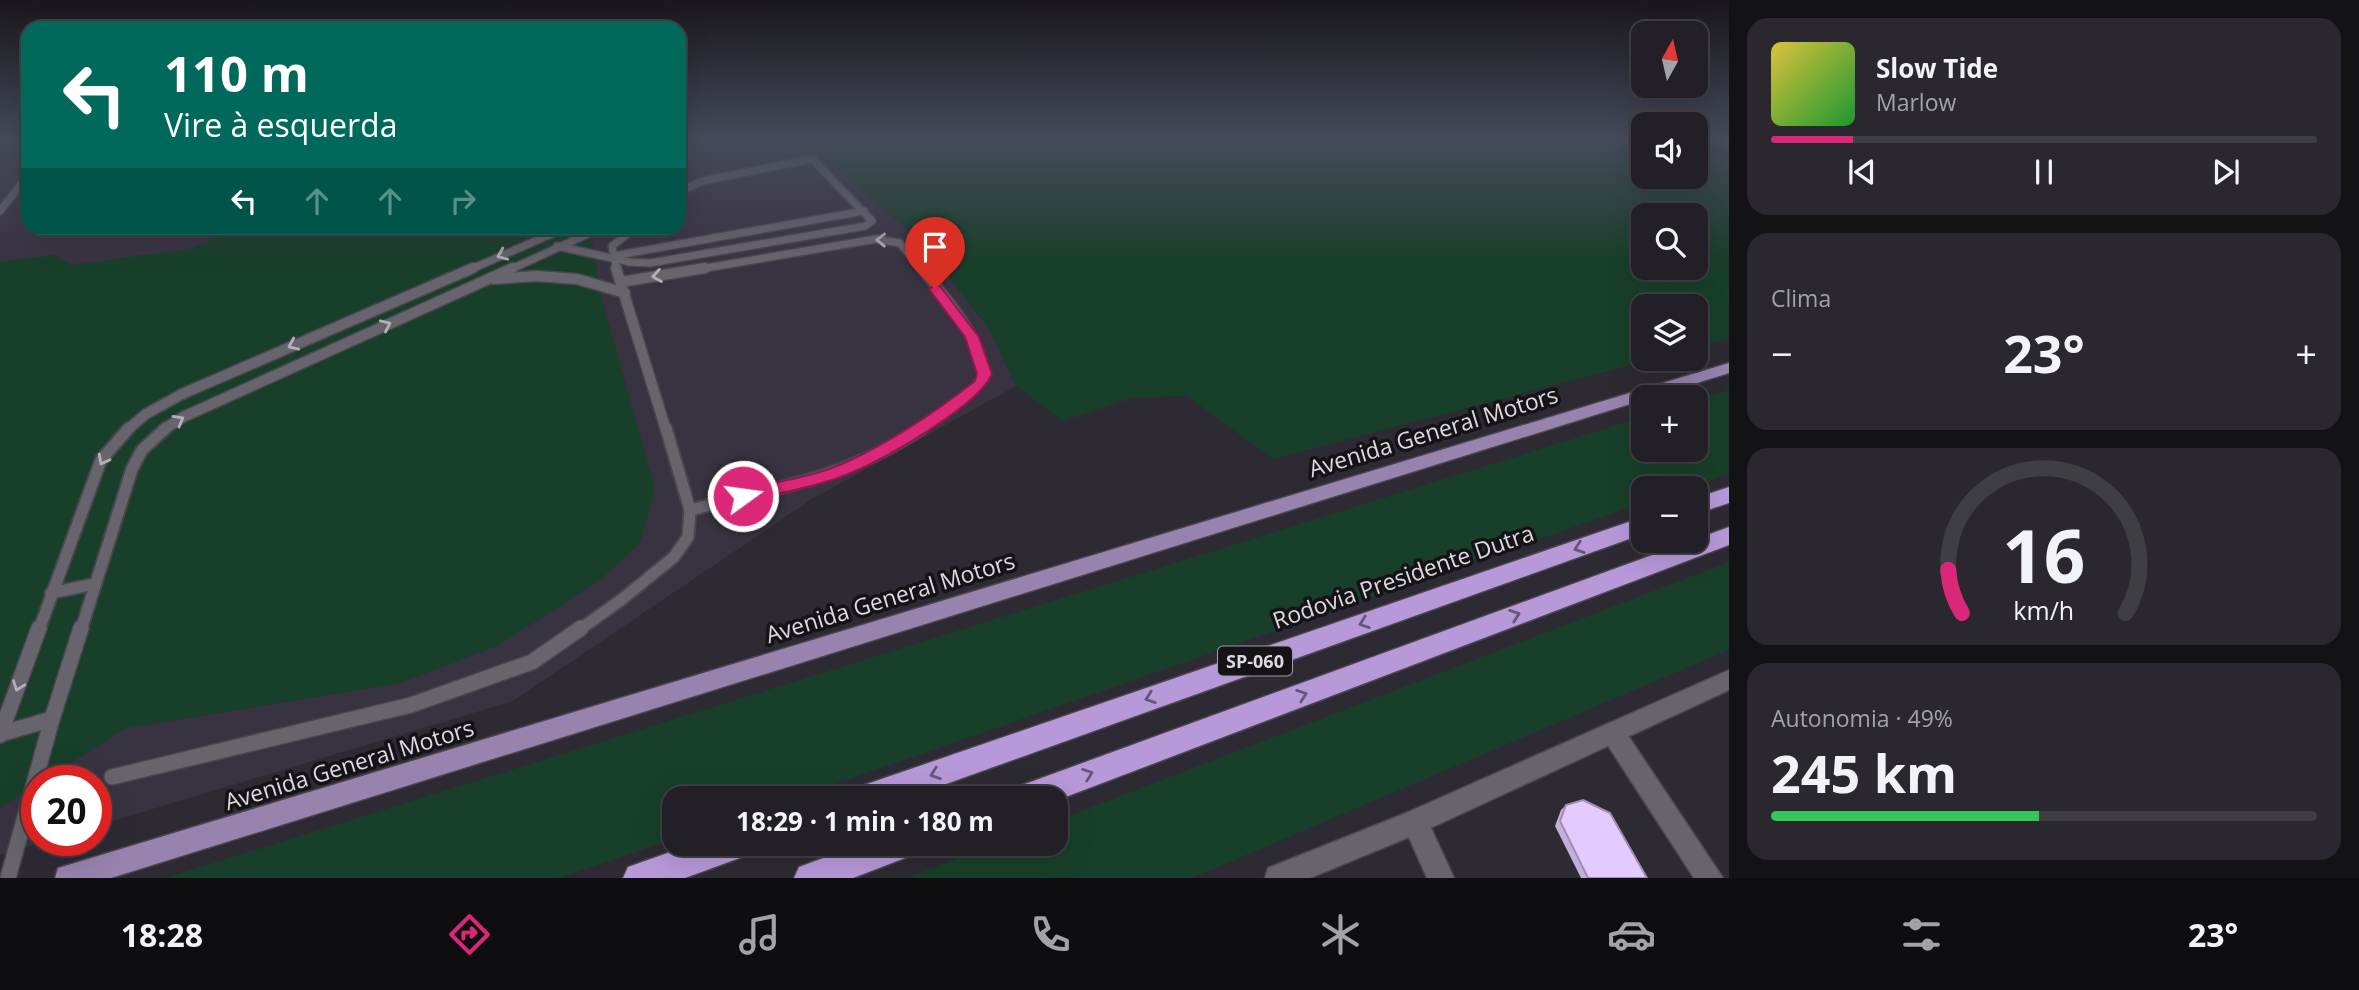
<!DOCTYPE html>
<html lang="pt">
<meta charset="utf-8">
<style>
:root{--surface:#222026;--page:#2a282e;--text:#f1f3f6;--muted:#a2a3a7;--line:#3f3e43;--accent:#db2777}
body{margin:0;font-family:"Open Sans",sans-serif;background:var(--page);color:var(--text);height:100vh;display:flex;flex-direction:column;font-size:26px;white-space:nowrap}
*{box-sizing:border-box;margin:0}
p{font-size:23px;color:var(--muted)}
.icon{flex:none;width:38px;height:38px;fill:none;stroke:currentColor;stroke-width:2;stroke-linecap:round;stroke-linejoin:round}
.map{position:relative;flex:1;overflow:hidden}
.sheet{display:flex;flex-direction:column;gap:18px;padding:18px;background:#131215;width:630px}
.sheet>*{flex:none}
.top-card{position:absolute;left:21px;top:21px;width:665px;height:214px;border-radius:21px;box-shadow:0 7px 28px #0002,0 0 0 2px var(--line);background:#00695c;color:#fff;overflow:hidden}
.needle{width:46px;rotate:8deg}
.buttons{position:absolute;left:1631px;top:21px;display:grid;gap:14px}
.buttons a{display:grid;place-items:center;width:77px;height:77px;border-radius:14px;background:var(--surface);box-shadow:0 7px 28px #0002,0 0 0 2px var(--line);font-size:35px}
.speed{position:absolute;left:21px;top:765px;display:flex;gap:14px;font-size:35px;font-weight:700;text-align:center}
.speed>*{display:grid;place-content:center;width:91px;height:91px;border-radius:50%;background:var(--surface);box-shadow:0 7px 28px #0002,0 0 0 2px var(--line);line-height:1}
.speed .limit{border:10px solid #d22;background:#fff;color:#111}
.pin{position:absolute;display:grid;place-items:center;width:60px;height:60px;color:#fff;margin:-72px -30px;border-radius:50% 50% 50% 0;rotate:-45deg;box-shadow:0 0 7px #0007}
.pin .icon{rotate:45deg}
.me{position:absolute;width:77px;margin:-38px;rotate:76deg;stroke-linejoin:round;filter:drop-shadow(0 0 5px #0008)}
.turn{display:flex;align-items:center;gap:24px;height:147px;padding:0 28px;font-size:32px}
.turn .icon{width:91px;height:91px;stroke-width:2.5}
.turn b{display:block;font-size:49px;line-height:60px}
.lanes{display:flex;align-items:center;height:66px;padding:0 28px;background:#0003;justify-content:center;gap:35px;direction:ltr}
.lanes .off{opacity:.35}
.big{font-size:52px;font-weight:700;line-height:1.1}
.sheet .tile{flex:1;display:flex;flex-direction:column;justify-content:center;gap:10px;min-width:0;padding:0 24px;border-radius:21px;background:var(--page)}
.sheet .dial{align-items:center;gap:0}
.dial svg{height:182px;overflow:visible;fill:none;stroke:var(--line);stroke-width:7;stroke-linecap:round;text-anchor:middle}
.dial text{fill:var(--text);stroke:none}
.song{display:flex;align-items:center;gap:21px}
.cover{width:84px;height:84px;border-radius:10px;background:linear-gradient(135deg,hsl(50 70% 55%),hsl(130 70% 35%))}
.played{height:7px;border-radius:4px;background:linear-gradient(90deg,var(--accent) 15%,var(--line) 15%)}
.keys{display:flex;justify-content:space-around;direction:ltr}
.heat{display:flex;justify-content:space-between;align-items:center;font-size:38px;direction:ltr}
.charge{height:10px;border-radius:5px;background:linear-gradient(90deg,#34c759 49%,var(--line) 0)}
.trip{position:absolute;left:662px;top:786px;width:406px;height:70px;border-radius:21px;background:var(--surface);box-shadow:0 7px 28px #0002,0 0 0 2px var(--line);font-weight:700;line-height:70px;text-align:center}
.menu{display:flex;height:112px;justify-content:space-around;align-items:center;background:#0e0d0f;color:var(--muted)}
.menu .icon{width:49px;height:49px}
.menu .current{color:var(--accent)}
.menu b{font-size:32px;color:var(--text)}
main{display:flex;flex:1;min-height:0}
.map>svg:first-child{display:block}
</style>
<main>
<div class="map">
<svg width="1729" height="878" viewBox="0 0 1729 878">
<rect width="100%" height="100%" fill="#2e2a33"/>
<path fill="#393241" d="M0,140H28V228H679V140H803L902,224L932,255L990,330L1016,386L812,499L513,701L96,826V780H37V840H48L0,855Z"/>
<g fill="#183f29" fill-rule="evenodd">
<path d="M803,140H1643V177H1696V140H1729V339L1696,348V306H1643V359H1654L1273,459L1187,396L1132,398L1063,421L1016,386L990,330L932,255L902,224ZM1643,215H1696V268H1643Z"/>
<path d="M244,228H590L600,292L655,489L640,543L598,582L497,646L398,684L126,728L44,780H37V785L0,808V262L56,255L71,265L189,249Z"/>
<path d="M1729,390V474L1687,488H1643V503L795,798H674V839L559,878H165L1643,417V450H1696V400Z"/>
<path d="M1729,562V650L1192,878H906L996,844H1055V821Z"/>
</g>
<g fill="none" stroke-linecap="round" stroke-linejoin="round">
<defs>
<g id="lane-far3">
<path d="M0,211L28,175"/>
<path d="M557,246L630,262L650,263L865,226L872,221L812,159L702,181L679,192"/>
<path d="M613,256L864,211"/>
<path d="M469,270L565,228"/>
<path d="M509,270L601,228"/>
<path d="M617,270L612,246L635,228"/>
<path d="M694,270L876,239L900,243L922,270"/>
</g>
<g id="lane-far2">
<path d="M616,268L666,430"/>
<path d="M494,279L536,276L577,279L625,293"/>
<path d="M621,282L705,268"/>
<path d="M127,430L146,414L182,394L473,268"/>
<path d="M163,430L183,417L513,268"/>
<path d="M919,430L974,390L984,376C980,335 946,299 921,268"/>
</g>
<g id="lane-far1">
<path d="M690,510C771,490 852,476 922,428"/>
<path d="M51,593L94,584"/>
<path d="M39,630L101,460L129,428"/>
<path d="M81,630L132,469L142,450L166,428"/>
<path d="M579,630L621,600L674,557L688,537L690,510L666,428"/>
</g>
<g id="lane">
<path d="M0,734L52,719"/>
<path d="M0,735L39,628"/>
<path d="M112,777L411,705L532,662L581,628"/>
<path d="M8,878L52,719L81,628"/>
</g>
<g id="street">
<path d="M1613,722L1621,725L1723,878H1694L1605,741L1601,733L1605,725Z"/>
<path d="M1415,810L1424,813L1454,878H1427L1402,822L1406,813Z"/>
</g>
<path id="secondary" d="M1729,670V690L1424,831L1310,878H1265L1268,868L1406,813Z"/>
<path id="primary" d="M1729,363V373L1652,397H1643V400L111,878H55L58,868L68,865Z"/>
<g id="highway">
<path d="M1729,487V503L1696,514V498Z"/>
<path d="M1643,517V534L907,798H852L856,788L867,784Z"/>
<path d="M1729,527V545L1055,801V798H1010L1014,788L1025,784Z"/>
<path d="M693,844H753L748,855L685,878H623L628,867Z"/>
<path d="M861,844H918L913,855L853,878H794L799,867Z"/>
</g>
</defs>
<use href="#lane-far3" stroke="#49464d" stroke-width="10"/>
<use href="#lane-far2" stroke="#49464d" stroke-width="13"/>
<use href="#lane-far1" stroke="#49464d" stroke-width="15"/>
<use href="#lane" stroke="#49464d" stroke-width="18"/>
<use href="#street" stroke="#49464d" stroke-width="3"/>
<use href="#secondary" stroke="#49464d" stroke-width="3"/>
<use href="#primary" stroke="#49464d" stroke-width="3"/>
<use href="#highway" stroke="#49464d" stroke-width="3"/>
<use href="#lane-far3" stroke="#68646e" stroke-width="7"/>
<use href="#lane-far2" stroke="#68646e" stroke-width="10"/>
<use href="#lane-far1" stroke="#68646e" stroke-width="11"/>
<use href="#lane" stroke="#68646e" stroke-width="15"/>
<use href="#street" fill="#68646e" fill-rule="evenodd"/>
<use href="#secondary" fill="#68646e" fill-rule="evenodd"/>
<use href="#primary" fill="#9783ae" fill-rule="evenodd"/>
<use href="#highway" fill="#b798d9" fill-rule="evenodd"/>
</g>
<path fill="#c3afdb" d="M1566,805L1647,878H1581L1555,826L1561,810Z"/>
<path fill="#e3cbff" stroke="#9f8eb2" stroke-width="2" d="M1583,800L1610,813L1647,878H1588L1560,821L1566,805Z"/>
<defs><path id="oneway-chevron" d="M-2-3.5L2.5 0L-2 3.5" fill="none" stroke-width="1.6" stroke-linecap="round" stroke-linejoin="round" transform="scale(1.75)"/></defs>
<g stroke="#b3b1b7">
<use href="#oneway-chevron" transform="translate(881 240) rotate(-179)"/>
<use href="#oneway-chevron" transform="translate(502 255) rotate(157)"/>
<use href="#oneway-chevron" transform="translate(657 276) rotate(170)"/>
<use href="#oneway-chevron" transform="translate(386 325) rotate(-25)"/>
<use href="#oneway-chevron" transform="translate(293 345) rotate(156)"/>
<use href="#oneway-chevron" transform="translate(179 420) rotate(-30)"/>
<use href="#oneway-chevron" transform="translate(103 460) rotate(118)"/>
<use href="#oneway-chevron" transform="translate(18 686) rotate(110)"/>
</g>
<g stroke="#665678">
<use href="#oneway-chevron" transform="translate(1579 548) rotate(161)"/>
<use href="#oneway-chevron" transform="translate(1515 615) rotate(-20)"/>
<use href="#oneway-chevron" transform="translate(1364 623) rotate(161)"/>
<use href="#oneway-chevron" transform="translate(1302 695) rotate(-20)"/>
<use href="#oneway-chevron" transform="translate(1150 698) rotate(161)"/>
<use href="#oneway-chevron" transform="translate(935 774) rotate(161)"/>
<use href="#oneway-chevron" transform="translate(1088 774) rotate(-20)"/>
</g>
<linearGradient id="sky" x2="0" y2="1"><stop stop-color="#19171c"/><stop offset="0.53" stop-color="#464a5b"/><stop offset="1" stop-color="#464a5b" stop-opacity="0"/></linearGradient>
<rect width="1729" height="263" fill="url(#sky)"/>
<path fill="#db2777" stroke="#8e194d" stroke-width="2" d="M935,285L940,286L979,337L992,374C979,406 885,458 853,472C822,486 777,493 743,502L737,500L735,496L737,492C771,482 810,478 842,464C890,443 934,413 975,381L977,374L965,337L929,289Z"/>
<g text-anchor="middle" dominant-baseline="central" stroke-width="7" stroke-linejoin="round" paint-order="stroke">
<rect fill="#151317" stroke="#a09ea3" stroke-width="2" x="1218" y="646.5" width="74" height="29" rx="5"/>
<g font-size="18" font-weight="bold" fill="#dcdadf">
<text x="1255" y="661">SP-060</text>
</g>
<g font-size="23" fill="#dcdadf" stroke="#151317">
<text transform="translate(1433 431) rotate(-17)">Avenida General Motors</text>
<text transform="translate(1403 576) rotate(-19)">Rodovia Presidente Dutra</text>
<text transform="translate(890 597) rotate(-17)">Avenida General Motors</text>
<text transform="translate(349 764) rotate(-17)">Avenida General Motors</text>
</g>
</g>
</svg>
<div class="buttons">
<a><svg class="needle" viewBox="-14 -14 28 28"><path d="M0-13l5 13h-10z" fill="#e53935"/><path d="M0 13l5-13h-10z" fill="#a2a3a7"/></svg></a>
<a><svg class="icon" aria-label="sound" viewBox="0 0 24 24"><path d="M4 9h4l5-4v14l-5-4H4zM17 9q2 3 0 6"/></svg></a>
<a><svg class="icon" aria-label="search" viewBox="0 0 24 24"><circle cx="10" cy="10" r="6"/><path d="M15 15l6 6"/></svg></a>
<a><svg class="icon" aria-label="layers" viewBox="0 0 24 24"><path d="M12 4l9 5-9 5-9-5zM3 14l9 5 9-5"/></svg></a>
<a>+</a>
<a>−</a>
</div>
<div class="speed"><div class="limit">20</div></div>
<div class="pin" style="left:935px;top:289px;background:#d93025"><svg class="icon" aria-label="arrive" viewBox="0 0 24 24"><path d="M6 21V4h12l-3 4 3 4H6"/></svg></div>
<svg class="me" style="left:743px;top:496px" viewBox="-20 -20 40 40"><circle r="17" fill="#db2777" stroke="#fff" stroke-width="3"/><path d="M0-11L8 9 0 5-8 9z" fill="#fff"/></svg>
<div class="trip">18:29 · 1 min · 180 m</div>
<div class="top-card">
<div class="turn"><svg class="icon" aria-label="left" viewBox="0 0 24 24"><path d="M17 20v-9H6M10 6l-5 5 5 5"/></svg><div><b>110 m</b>Vire à esquerda</div></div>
<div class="lanes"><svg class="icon" aria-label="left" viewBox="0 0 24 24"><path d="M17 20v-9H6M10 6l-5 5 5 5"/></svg><svg class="icon off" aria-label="ahead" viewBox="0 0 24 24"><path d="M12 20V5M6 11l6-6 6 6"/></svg><svg class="icon off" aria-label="ahead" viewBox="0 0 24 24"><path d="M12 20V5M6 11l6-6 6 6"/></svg><svg class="icon off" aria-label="right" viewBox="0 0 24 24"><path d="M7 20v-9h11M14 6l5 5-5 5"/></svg></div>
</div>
</div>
<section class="sheet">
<div class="tile">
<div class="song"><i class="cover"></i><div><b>Slow Tide</b><p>Marlow</p></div></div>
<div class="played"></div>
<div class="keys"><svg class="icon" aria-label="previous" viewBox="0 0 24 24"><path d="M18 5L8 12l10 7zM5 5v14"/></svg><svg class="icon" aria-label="pause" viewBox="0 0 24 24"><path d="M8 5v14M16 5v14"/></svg><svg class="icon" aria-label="next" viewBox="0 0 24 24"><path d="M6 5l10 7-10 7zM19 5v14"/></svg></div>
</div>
<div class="tile"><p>Clima</p>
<div class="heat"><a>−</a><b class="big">23°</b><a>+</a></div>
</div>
<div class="tile dial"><svg viewBox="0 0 100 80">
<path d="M14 69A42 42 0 1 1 86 69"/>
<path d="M14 69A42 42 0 0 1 8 50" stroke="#db2777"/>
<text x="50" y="56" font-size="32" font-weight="700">16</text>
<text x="50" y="72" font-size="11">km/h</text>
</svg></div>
<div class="tile"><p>Autonomia · 49%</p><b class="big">245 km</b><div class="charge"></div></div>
</section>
</main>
<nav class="menu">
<b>18:28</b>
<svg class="icon current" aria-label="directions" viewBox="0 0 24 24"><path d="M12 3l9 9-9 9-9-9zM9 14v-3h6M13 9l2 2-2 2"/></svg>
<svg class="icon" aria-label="music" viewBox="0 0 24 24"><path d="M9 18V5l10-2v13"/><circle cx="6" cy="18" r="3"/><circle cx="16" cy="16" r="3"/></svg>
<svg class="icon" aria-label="phone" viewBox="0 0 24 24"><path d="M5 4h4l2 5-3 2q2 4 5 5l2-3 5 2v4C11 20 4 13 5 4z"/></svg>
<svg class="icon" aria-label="climate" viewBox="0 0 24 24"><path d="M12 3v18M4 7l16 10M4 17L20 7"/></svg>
<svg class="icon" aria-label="car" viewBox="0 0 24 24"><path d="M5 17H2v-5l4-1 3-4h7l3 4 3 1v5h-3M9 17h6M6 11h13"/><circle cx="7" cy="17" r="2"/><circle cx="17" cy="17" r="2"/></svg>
<svg class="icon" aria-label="filters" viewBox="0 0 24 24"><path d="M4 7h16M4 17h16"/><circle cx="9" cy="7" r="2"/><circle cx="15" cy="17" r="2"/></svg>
<b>23°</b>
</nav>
